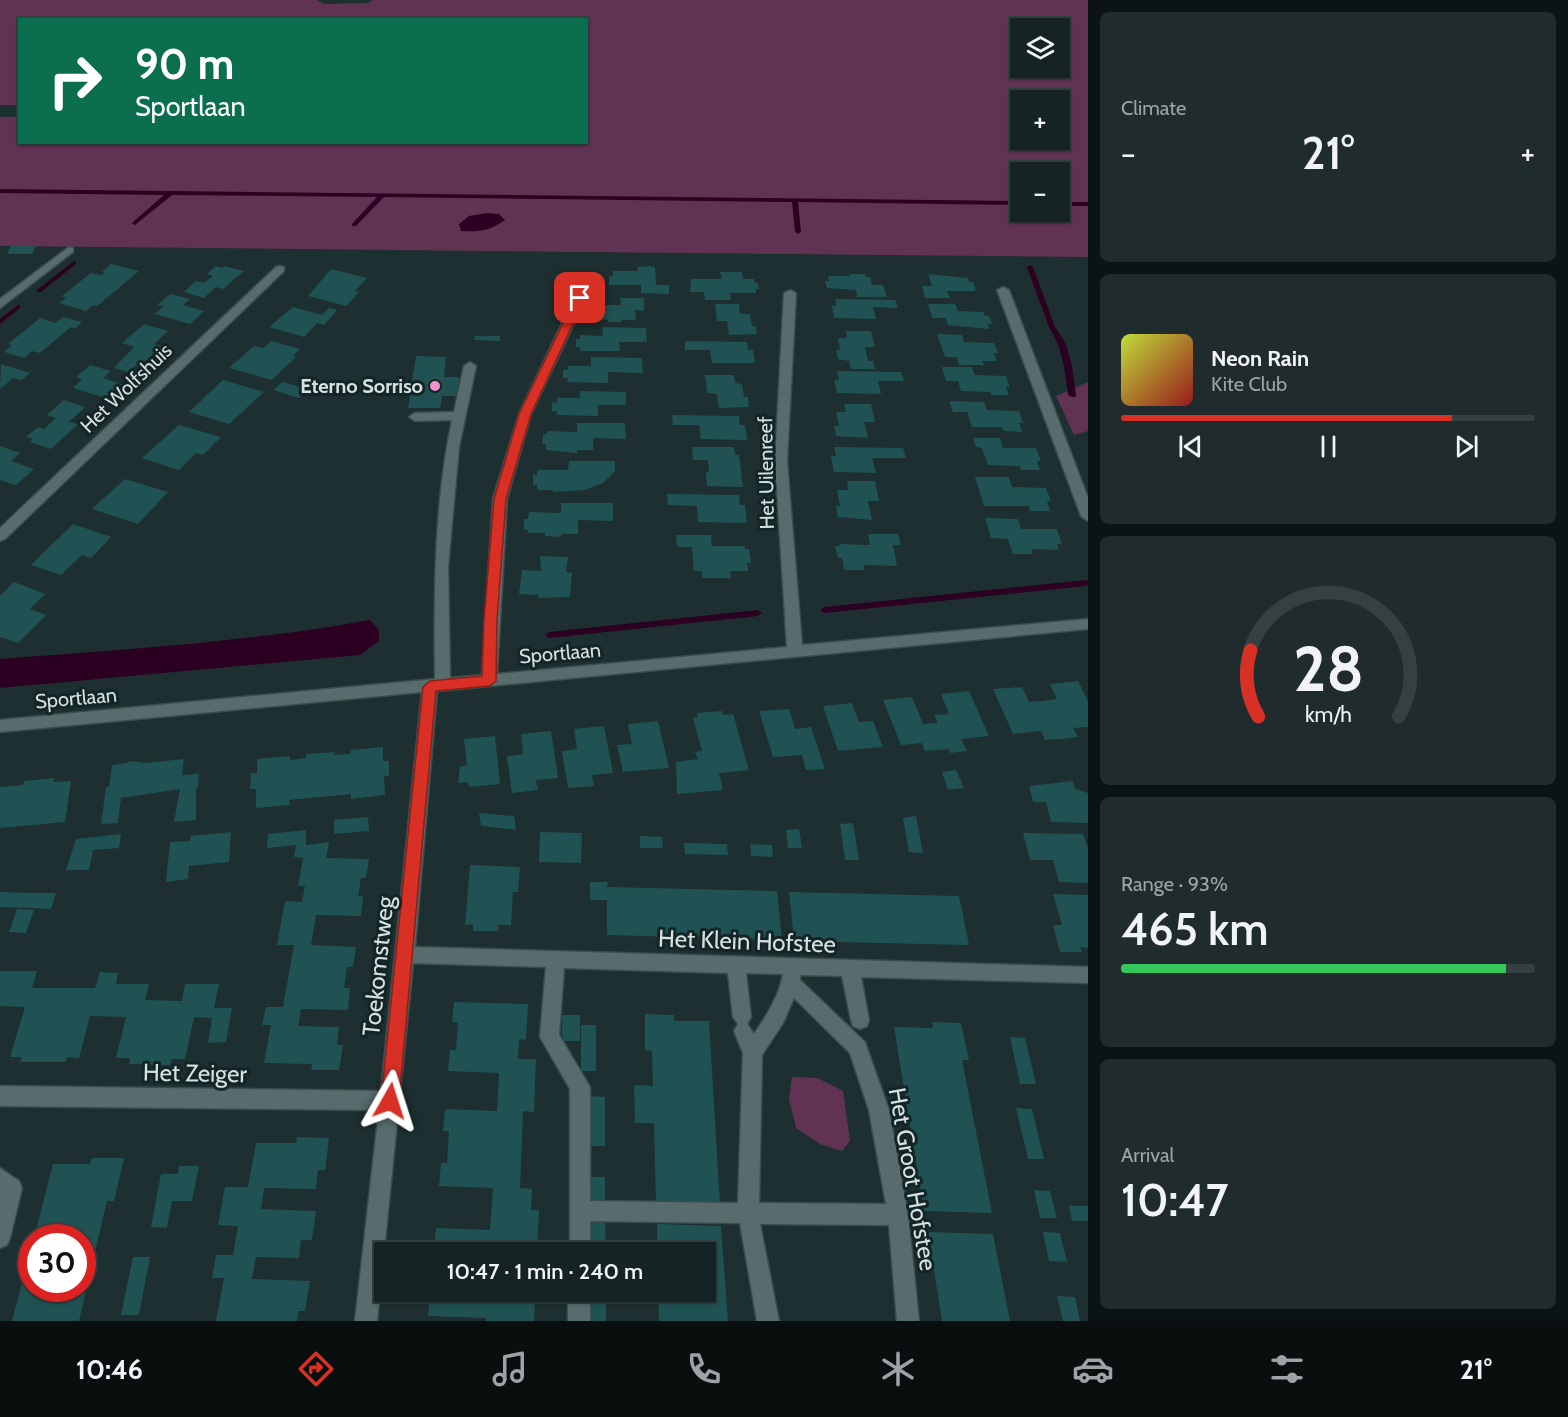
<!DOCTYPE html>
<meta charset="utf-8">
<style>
:root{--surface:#162324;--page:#1f2b2c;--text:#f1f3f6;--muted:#9ea4a6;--line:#354041;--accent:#d93025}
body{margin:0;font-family:Cabin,sans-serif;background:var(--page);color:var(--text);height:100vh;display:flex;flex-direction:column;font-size:22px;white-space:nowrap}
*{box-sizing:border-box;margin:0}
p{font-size:20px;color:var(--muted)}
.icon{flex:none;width:33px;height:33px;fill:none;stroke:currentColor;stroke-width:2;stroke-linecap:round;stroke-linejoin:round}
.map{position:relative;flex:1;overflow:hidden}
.details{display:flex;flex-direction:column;gap:12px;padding:12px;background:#0c1314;width:480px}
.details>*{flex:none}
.top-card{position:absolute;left:18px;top:18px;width:570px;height:126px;border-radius:0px;box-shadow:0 2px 4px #0004,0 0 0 2px var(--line);background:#0b6e4f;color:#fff;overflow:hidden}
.controls{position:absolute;left:1010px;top:18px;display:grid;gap:12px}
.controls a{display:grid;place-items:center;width:60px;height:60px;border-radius:0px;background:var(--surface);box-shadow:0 2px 4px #0004,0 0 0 2px var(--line);font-size:30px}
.speed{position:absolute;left:18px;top:1224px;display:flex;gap:12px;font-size:30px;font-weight:700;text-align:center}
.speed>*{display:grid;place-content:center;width:78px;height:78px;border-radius:50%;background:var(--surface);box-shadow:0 2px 4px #0004,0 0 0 2px var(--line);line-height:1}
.speed .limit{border:9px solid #d22;background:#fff;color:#111}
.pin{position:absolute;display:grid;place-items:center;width:51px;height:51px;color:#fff;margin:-26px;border-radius:12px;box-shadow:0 3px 9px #0006}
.me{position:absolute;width:66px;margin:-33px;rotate:6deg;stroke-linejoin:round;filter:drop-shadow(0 0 4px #0008)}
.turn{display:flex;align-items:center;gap:21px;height:126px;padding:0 18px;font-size:27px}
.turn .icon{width:78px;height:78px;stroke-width:2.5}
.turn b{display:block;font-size:42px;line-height:51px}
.big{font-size:45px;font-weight:600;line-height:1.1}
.details .card{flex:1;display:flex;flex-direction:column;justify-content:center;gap:9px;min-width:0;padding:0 21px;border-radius:9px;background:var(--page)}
.details .dial{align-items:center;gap:0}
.dial svg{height:156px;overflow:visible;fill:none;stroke:var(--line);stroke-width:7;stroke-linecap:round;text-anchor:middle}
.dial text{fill:var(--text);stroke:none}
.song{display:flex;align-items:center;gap:18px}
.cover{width:72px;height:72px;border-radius:9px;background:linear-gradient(135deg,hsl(70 70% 55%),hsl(0 70% 35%))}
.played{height:6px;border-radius:3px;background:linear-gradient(90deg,var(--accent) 80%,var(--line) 80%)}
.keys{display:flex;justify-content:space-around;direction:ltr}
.heat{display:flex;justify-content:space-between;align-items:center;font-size:33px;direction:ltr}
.charge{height:9px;border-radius:4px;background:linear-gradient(90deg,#34c759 93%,var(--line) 0)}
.trip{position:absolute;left:374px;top:1242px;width:342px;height:60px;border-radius:0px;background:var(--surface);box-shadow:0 2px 4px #0004,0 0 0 2px var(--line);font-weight:600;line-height:60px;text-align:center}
.tab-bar{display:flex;height:96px;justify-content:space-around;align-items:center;background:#090e0e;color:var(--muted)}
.tab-bar .icon{width:42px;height:42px}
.tab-bar .on{color:var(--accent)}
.tab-bar b{font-size:27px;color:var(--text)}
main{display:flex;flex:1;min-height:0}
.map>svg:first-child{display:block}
</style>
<main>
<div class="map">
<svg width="1088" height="1321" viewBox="0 0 1088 1321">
<rect width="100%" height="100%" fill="#1d2f30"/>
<g fill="#613352" fill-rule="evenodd">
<path d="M0,0H317L324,4L368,3L373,0H1088V257L0,246V117H19L20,142H586V20H20L19,105H0ZM1020,28H1059V68H1020ZM1020,100H1059V140H1020ZM1020,172H1059V212H1020Z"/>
<path d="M1088,382V431L1074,435L1056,396Z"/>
<path d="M792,1077L817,1078L843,1091L850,1141L842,1151L820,1144L796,1128L789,1099Z"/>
</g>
<g fill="#2c0021">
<path d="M487,213L499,214L505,220C490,231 479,232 461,231L459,224L469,216Z"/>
<path d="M370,620L379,630V641L360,655L0,688V659C124,650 248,642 370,620Z"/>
</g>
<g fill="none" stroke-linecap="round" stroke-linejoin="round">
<g fill="#2c0021" fill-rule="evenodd">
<path d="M0,189L1020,201V205L798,202L801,232L798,234L795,232L792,202L384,197L356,226H352V224L377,197L172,195L135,225L132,223L133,222L164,195L0,193Z"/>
<rect x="1059" y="202" width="29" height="4"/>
<path d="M74,261L76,262V264L41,292H37V290Z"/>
<path d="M1030,265L1033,267L1055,327L1066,344L1072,366L1076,395L1075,397H1072L1068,395L1064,366L1058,344L1049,327L1027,267Z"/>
<path d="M18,305L20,306V308L0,324V319Z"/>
<path d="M1085,580L1088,581V585L1085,586L824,613L820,610L824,607Z"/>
<path d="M758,610L762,613L758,616L549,638L545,635L549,632Z"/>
</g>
</g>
<g fill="#205253">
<path d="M11,246H36L32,254H7Z"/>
<path d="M111,264L139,271L97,306L93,305L86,311L59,303L66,298L62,296L91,273L101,275L105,272H102Z"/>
<path d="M216,266L222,268L224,266L244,271L223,289L216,287L204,298L184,292L196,281L204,283L213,276L207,274Z"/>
<path d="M650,266L655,267L656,285H669V294L641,293V285H609V276H613V271H638L637,267Z"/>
<path d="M331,269L367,278L355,291L359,292L346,306L308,296Z"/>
<path d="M720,272H742L743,279H754L755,283H758L759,289H756V293H730L731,300H705L704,292H690L691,279H722Z"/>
<path d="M849,274H865L866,277H870L872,285H883L887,297H857L856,290L827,288L825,281H829L828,276H850Z"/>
<path d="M928,274L968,278L969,282H973L976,291H947L950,298H925L922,286H932Z"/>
<path d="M170,294L190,299L183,305L204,311L190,324L155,314L164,306L157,305Z"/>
<path d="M620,298H644V311L635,310L636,320H621L622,322H608V320L594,319V317H590V309H594L593,305H621Z"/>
<path d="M835,299L895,300L898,308L873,307L876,319L834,318L832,306H836Z"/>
<path d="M715,304H739L740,314H750L752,326H756L757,334L729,335L727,321H717Z"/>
<path d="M928,304H955L958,311L983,312L985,316H989L992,324H988L989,329L948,325L946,318H932Z"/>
<path d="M293,307L322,315L329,308L337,310L324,325L317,323L304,337L269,327Z"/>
<path d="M63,317L82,322L75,329L71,327L40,353L32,351L24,358L4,352L12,345L8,344L40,318L55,323Z"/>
<path d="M144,324L168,331L154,344L162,346L139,367L135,366L128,372L114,368L134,347L122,343Z"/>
<path d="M602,327L646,328L647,342H619L620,351H580V347H576V339H580V335L603,336Z"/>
<path d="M846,331H871L875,347H865L868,361H873L875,369H851L849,361L838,359L836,350H840L838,338H847Z"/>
<path d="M937,334L962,335L964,342L994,343L998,353H994L997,361H982L984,365H959L957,357H945Z"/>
<path d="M475,336H500V341L474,340Z"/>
<path d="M271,341L300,349L293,356L296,357L272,380L229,368L254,346L264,348Z"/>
<path d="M685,341L747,342L748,350H753L755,363H712L710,350H685Z"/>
<path d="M416,356L446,357L444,377H459L458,396H442L440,408H408Z"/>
<path d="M591,357L642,358L643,373L608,372V383L567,382L568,378H563V370H568V366H591Z"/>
<path d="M1,364L30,373L21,380L13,378L0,389Z"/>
<path d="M90,365L111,371L103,378L125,385L109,399L73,388L82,379L76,377Z"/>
<path d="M942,367H972L975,375L1006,376L1010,387H1006L1009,395H991L990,392L961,391L958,381H946Z"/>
<path d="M837,371L901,372L904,381H878L881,394L837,393L834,380H839Z"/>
<path d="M705,375H734L735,383L742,384L744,397H748L749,407L719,408L717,394L707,393Z"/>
<path d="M223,380L264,392L229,424L189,412Z"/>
<path d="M282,382L308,389L299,398L274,390Z"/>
<path d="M580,391L626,392V405H598V416L557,415V411H552V402L557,403V398H580Z"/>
<path d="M64,400L85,407L69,422L78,424L51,449L30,442L33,439L26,437L38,427L44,429L56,418L47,415Z"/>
<path d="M949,401L984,402L987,410L1019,411L1023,423H1019L1022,432L1004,431L1002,427H972L967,412H953Z"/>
<path d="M844,404H871L875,422H864L868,438L836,436L834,426H839L836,412H846Z"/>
<path d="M672,415L739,416L740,425H745L747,440L701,439L699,425H673Z"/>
<path d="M577,423H625L626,439L593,438V450H577V453L546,450V444H542L543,434H547V431L577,432Z"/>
<path d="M179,425L221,437L203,455L196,453L179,470L142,458Z"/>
<path d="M973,438H1000L1003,448H1036L1041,461H1037L1040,470H1021L1020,466L988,465L982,448L976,447Z"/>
<path d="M0,446L20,453L11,461L34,469L16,485L0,480Z"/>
<path d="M692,447H734L735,455H739L743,487L707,486L706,472H709L708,460H693Z"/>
<path d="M834,447L903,448L906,458H872L876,473L834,472L831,456H836Z"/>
<path d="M569,461H615V471L603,483L585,490L553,492V490H537V485H533V474L537,475V470H568Z"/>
<path d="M975,477H1009L1012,487L1046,488L1051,501H1047L1050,511H1030L1029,506H984Z"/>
<path d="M125,479L168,492L138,524L92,509Z"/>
<path d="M847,481H875L879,501H868L872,520L838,517L836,506H840L837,490H848Z"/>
<path d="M667,494L739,495L740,505H745L747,523L698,522L697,506L668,505Z"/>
<path d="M561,503H613V521L578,520V534H561V537L545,536V533H528V530H524V519H528L529,512L561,513Z"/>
<path d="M985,518L1018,519L1021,529H1057L1062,544H1057L1059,550L1031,549L1033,554H1013L1008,539L991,538Z"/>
<path d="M73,524L111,537L91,558L82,555L61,575L31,565Z"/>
<path d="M868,534H898L901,545H893L897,566L863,565L865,570H844L842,558H838L835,546H840L839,544L870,545Z"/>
<path d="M676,535H711L712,546H745V549H749L751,563H747L748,571H730L731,578H702V571H694L692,547H677Z"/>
<path d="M540,556L568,557L566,572L572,573L570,597L538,598V595L519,594L522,570L541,571Z"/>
<path d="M14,582L45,594L30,609L46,615L18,643L0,637V596Z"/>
<path d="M1078,681L1088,701V727L1073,728L1078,737L1062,739L1045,740L1041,731L1013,734L993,689L1022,687L1029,702L1043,701L1057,699L1050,684Z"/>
<path d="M969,691L989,736L961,739L967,751L950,753L948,749L925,751L922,743L901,745L883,700L912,697L923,724L938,723L934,715L949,714L941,694Z"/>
<path d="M852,703L859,722L873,721L883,747L838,751L823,706Z"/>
<path d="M789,709L795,729L811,727L825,769L806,770L802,755L773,757L759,711Z"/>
<path d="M722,711L723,715L733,714L749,770L719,773L723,790L677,794L676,762L698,759L695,752L702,751L693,718L698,717L697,713Z"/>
<path d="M658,721L669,768L623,772L617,745L632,744L628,724Z"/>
<path d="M604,726L613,773L592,775L594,786L568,788L562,751L577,749L574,729Z"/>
<path d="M551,731L558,778L536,780L538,790L512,793L507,756L523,754L521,734Z"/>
<path d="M495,736L500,784L469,787L468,782L458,783L460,766H467L464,739Z"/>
<path d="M383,747V761H389V776H384L385,795L351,799V794L289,800L290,805L256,808V789H250L251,773H257V759L290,756V760L306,758V754L335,752L334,755L350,754L351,750Z"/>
<path d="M184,759L182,775L199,774L198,787L196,788V820L174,822L180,789L121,798L118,823L101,824L106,787H109L112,765L127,763L130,761L145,763Z"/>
<path d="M956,770L964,788L948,790L942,772Z"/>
<path d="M54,778L53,782L71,781L65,822L0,828V787L23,785L24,781Z"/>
<path d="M1073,781L1075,789L1088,793V823L1051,822L1046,802H1033L1029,786Z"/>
<path d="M479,813L514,816L516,830L481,826Z"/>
<path d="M916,816L923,853L909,852L903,818Z"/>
<path d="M368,817L369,831L334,834V820Z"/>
<path d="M853,823L859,860H845L840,824Z"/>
<path d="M799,829L802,848H788L786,830Z"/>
<path d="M306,830V845L329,842L326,858L369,859L366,878H361L358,896H363L361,916L316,915L311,945L356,947L353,967H347L344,988H350L348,1010L301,1009L298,1026L339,1027L337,1045H343L339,1070H311L312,1064L264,1063L271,1025H262L266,1007H283L294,945H277L285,901L302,902L305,886H298L303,858L294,857L296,845L267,848L268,834Z"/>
<path d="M231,832L229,862L189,866L188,879L166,882L170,842L190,841L191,836Z"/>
<path d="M540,832L582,833L581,863L539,862Z"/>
<path d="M1023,833L1083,834L1088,848V883L1059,882L1053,860H1030Z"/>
<path d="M121,834L119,848L93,850L89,870H66L76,839Z"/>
<path d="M640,836L662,837L663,848H640Z"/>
<path d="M684,843L727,844L728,855L685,854Z"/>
<path d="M750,844L772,845L773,857L751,856Z"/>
<path d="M470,865L520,867L518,892H513L511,925H498V931H473V924L465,925Z"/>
<path d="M590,882H608L607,887L777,891L782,940L607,935V900H590Z"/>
<path d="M0,892L37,893H56L51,909L32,908L0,907Z"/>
<path d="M789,892L959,896L969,945L794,941Z"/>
<path d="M1053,894L1088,895V948L1080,947L1082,952H1060L1053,925H1062Z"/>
<path d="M17,909L34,910L26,933L9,932Z"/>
<path d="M0,971H37L32,988H95L100,972L118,973L116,984H149L145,1000L182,1001L185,984H219L214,1008H232L226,1042L208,1043L212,1018L194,1017L185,1059H172L170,1065L129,1064L130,1058H116L126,1017L90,1016L79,1058L67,1057L66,1062H20L22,1057H10L25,1007L0,1006Z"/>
<path d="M454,1002L528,1004L526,1040L519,1039L518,1059H536L534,1112L523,1111L520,1188L532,1189L531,1210H539L537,1249H517V1252H433L436,1228L490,1230L493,1188L439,1186L441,1163H447L449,1131H443L445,1109L497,1111L499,1073L448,1071L450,1050H456L458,1023L452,1022Z"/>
<path d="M645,1014L674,1015V1021H709L720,1204L656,1203L654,1123H635L634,1085L653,1086L652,1051L645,1050Z"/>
<rect x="562" y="1015" width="18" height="26"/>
<path d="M932,1022L961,1023L969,1060H962L992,1213L924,1211L894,1027L933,1028Z"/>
<rect x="581" y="1025" width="15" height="46"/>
<path d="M1010,1037L1025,1038L1036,1084H1020Z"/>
<path d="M589,1096L605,1097V1146H589Z"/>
<path d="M1016,1108L1032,1109L1044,1159H1028Z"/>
<path d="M297,1137L329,1138L325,1170H318L316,1189L264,1188L261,1209L316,1211L312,1240H301L299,1258L256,1257L252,1279L310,1281L305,1311H298L297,1321H216L224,1278H212L216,1255H233L238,1226L218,1225L225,1187H248L256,1143H296Z"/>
<path d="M92,1158H124L114,1201H107L79,1321H12L31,1248L32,1288H82V1238H34L53,1164H90Z"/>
<path d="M179,1166H199L192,1201H172L167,1228L151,1227L161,1174H178Z"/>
<rect x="589" y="1177" width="16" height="28"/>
<path d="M1034,1190L1050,1191L1057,1218H1040Z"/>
<path d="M1069,1206H1088V1221H1072Z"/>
<path d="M589,1218H605L606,1247H588Z"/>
<path d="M657,1224L721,1226L728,1321H659L658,1292H705V1252H657Z"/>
<path d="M928,1232L993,1234L1010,1321H942Z"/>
<path d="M1043,1232L1060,1233L1067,1262L1049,1261Z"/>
<path d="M133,1257H150L139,1315H121Z"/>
<path d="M430,1292H507V1299L535,1300L534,1321H486V1318L428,1316Z"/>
<rect x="588" y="1292" width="18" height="29"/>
<path d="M1057,1296L1075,1297L1080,1321H1063Z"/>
</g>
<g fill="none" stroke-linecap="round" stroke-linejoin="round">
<defs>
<g id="minor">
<path d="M69,247L73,248V252L0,308V299Z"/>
<path d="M280,266L284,267V271L5,539L0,541V528L276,267Z"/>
<path d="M589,276L595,279L531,414L507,499L497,674L787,647L775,461L784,293L790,290L796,293L787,461L802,645L1088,619V629L437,691L415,947L1088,967V983L861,977L869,1020L867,1026L860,1029L853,1026L851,1020L842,976L800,975V980L865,1042L867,1048L889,1110L908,1215L919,1321H897L889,1225L760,1224L779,1321H757L740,1223L590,1221V1252H570V1089L540,1037L546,967L413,963L377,1321H355L379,1110L0,1106V1086L381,1091L422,692L0,732V720L435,679C434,592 434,506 452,420L415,421L409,417L415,413L454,412L464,366L470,362L476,366L459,447L448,567L450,678L482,675L493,499L519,414L583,279ZM564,968L728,973L733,1017L738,1024L734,1031L743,1053L738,1203L590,1201V1087L559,1035ZM746,973L783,974C779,997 766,1016 754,1034L747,1024L751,1017ZM794,998L850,1053L869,1110L886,1204L759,1203L762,1055L783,1023Z"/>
<path d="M1003,287L1009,290L1088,498V521L1081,516L997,290Z"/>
<path d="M0,1168L19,1181L22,1188L10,1238L7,1245L0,1248Z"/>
<rect x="568" y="1292" width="22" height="29"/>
</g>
</defs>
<use href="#minor" stroke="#3b4c4c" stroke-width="3"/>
<use href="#minor" fill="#586c6d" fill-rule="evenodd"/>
</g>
<path fill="#d93025" stroke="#8d1f18" stroke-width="1.5" d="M580,295L585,298L531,414L506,499L497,620L496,681L489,686L436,691L399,1101L396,1107L390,1109L384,1107L381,1101L423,687L430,681L482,676L484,620L494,499L519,414L575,298Z"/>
<circle fill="#f491d3" stroke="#132526" stroke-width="2" cx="435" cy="386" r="6"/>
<g text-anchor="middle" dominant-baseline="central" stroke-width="6" stroke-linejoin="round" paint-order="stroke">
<g font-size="20" font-weight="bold" fill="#d6e1e1" stroke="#132526" text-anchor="end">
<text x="423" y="386">Eterno Sorriso</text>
</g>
<g font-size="20" fill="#d6e1e1" stroke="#132526">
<text transform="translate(126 388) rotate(-44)">Het Wolfshuis</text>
<text transform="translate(766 473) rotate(-91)">Het Uilenreef</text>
<text transform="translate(560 653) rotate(-5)">Sportlaan</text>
<text transform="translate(76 698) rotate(-5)">Sportlaan</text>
</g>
<g font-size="24" fill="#d6e1e1" stroke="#132526">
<text transform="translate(747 941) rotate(2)">Het Klein Hofstee</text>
<text transform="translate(378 966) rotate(-84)">Toekomstweg</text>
<text transform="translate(195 1073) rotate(1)">Het Zeiger</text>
<text transform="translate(913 1179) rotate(80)">Het Groot Hofstee</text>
</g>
</g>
</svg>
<div class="controls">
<a><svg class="icon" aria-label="layers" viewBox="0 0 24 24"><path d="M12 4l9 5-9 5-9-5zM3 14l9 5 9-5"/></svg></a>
<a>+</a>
<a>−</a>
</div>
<div class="speed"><div class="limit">30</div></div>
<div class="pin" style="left:580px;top:298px;background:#d93025"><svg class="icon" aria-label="arrive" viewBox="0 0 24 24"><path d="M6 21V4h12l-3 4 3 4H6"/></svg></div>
<svg class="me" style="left:390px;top:1101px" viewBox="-20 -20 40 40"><path d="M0-17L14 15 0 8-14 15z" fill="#d93025" stroke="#fff" stroke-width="4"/></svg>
<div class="trip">10:47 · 1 min · 240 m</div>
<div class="top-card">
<div class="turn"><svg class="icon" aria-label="right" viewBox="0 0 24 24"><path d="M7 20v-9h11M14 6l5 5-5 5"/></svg><div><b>90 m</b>Sportlaan</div></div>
</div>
</div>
<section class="details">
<div class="card"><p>Climate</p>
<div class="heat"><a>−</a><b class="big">21°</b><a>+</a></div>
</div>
<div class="card">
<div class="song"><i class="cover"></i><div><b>Neon Rain</b><p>Kite Club</p></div></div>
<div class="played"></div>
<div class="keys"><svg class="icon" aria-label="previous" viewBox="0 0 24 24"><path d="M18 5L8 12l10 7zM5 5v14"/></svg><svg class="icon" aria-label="pause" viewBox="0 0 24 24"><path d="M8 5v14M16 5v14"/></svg><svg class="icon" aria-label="next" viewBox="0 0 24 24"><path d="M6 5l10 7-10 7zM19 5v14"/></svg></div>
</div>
<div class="card dial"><svg viewBox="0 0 100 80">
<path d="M14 69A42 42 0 1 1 86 69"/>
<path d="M14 69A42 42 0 0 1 10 35" stroke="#d93025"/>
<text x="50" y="56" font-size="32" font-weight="700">28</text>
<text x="50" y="72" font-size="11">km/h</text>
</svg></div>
<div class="card"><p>Range · 93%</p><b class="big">465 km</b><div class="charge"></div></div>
<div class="card"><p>Arrival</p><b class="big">10:47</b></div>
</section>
</main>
<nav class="tab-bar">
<b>10:46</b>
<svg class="icon on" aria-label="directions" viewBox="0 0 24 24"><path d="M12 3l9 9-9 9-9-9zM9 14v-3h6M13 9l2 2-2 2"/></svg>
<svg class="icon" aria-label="music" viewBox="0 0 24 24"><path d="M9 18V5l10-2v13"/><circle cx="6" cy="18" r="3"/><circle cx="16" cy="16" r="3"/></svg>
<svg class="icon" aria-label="phone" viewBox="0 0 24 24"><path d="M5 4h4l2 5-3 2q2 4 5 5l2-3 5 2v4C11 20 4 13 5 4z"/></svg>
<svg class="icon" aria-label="climate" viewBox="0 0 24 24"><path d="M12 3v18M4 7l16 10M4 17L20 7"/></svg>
<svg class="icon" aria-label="car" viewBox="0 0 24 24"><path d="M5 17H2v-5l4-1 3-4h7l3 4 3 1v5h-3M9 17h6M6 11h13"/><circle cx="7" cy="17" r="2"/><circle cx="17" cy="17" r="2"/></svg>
<svg class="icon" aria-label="filters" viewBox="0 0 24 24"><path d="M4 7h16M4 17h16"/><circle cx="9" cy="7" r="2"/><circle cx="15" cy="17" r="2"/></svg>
<b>21°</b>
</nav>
